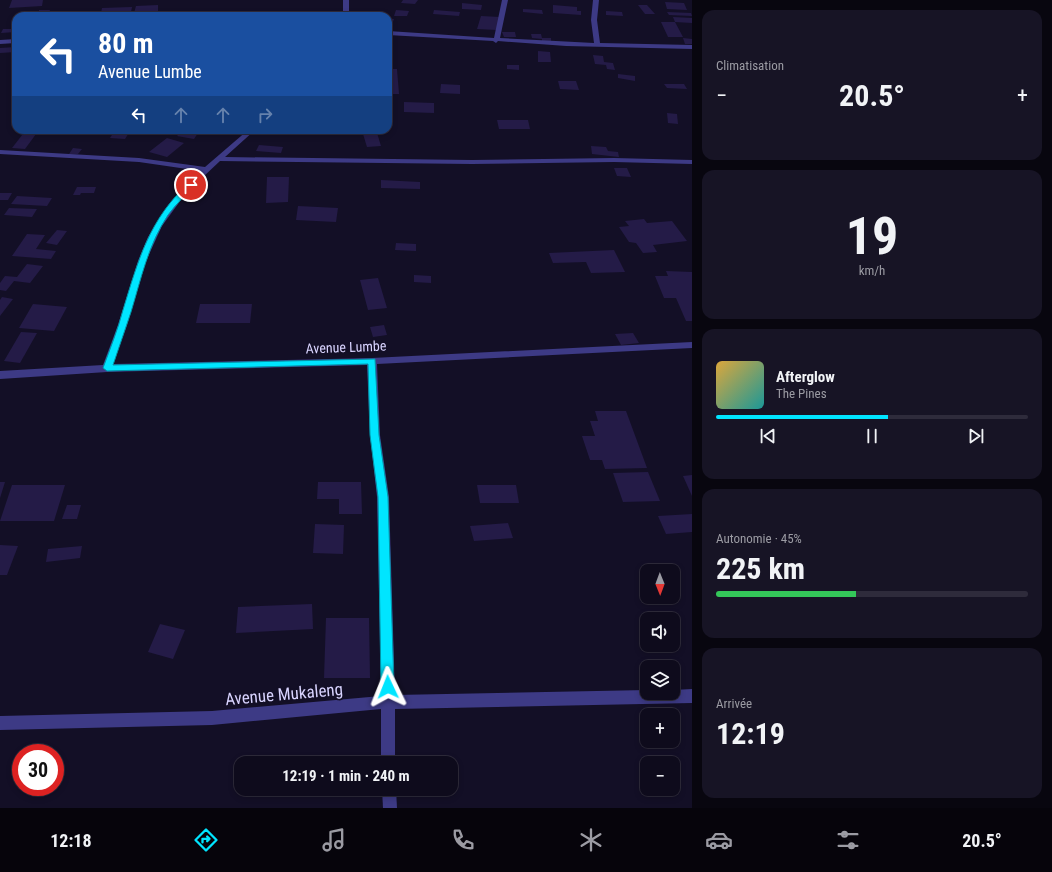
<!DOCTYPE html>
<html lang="fr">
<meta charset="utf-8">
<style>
:root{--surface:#0e0b1c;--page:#171425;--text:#f1f3f6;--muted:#9b9ba3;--line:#2e2b3b;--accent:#00e5ff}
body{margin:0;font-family:"Roboto Condensed",sans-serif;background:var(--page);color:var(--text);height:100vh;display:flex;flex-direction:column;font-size:15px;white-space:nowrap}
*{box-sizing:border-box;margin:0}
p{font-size:13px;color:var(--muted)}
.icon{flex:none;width:22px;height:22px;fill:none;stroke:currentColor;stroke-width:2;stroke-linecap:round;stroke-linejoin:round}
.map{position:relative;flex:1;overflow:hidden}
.sheet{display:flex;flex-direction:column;gap:10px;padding:10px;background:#08060f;width:360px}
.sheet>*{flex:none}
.guide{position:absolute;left:12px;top:12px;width:380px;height:122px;border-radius:12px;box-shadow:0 2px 6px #0003,0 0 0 1px var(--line);background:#1a4fa0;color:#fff;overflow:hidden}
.needle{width:26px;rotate:179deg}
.controls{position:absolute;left:640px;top:564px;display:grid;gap:8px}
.controls a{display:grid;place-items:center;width:40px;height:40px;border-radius:8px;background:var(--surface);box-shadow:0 2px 6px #0003,0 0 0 1px var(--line);font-size:20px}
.speed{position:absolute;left:12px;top:744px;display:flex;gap:8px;font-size:20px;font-weight:700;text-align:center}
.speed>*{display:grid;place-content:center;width:52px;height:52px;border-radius:50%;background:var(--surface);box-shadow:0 2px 6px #0003,0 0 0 1px var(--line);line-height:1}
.speed .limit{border:6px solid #d22;background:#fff;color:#111}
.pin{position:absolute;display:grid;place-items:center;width:34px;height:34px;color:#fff;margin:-17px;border:2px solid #fff;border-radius:50%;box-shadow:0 1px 4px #0007}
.me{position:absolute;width:44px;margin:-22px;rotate:358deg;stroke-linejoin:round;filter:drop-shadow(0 0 3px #0008)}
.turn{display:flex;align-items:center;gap:14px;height:84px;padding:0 20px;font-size:18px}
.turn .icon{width:52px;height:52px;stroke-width:2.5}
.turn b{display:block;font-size:28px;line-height:34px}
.lanes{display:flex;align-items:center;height:38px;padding:0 20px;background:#0003;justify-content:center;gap:20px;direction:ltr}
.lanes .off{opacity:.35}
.big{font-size:30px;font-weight:700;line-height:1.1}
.sheet .tile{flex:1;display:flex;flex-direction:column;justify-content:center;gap:6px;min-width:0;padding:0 14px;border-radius:12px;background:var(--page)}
.sheet .dial{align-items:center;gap:0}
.dial b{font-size:52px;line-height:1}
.song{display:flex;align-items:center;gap:12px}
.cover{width:48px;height:48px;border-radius:6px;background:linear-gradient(135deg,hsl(40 70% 55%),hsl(180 70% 35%))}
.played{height:4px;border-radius:2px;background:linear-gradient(90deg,var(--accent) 55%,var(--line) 55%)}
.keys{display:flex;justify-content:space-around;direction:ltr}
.heat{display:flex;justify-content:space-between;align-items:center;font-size:22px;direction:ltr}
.charge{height:6px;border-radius:3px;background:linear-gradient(90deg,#34c759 45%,var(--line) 0)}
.trip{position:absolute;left:234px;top:756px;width:224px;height:40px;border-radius:12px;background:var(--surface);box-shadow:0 2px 6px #0003,0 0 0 1px var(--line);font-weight:700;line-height:40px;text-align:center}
.dock{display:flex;height:64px;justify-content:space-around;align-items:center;background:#06040b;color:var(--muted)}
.dock .icon{width:28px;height:28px}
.dock .current{color:var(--accent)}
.dock b{font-size:18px;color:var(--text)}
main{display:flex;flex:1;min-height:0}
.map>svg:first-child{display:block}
</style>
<main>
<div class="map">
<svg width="692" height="808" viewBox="0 0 692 808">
<rect width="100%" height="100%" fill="#130f26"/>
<g fill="#241b47">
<path d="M12,0H43L42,6L9,8Z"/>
<path d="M403,0H418L415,4L401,3Z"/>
<path d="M665,2L684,3L687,10L667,9Z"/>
<path d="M462,3L482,5L481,10L462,9Z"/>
<path d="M158,5V11L134,13L136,6Z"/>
<path d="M553,5L577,7V11H581V15L553,13Z"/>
<path d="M638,5H647L655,14H645Z"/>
<path d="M132,7L131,12L101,13L102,8Z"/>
<path d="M523,9L542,10L543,14L523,12Z"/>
<path d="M39,10H50L48,16H17L18,13L39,12Z"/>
<path d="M396,10L409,11L407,16H394Z"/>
<path d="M434,10L460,12L459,16L433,14Z"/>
<path d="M606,11L622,12L623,16L606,15Z"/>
<path d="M190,12L189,16H168L169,13Z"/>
<path d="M667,12L691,13L692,16L669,15Z"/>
<path d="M481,16L500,17L497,30L477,29Z"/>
<path d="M673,17L692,18V23L675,22Z"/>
<path d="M388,18L394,19L390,30H388Z"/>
<path d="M661,22H675L683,37H668Z"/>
<path d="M3,29H16V32L1,33Z"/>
<path d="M502,32H515L516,37H504Z"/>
<path d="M531,34H541L542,38H551V42L542,41V39L532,38Z"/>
<path d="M683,38L692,39V44H685Z"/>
<path d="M16,47V52L0,53V48Z"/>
<path d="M538,51L550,52L551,62H538Z"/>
<path d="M593,55L603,56L604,62L613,63L615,70L607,69L606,65L595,64Z"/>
<path d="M507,65H519V70L507,69Z"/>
<path d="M388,69H397L399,94H388Z"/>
<path d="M618,74L635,76V81L618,78Z"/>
<path d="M558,81H576L579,90L560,89Z"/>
<path d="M441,84L460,85V94L440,93Z"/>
<path d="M664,84H684L687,89L667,88Z"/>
<path d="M404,102L434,103V113L404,112Z"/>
<path d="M667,113L677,114L678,124L668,123Z"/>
<path d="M497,120H528L530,129H499Z"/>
<path d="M26,130H39L25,149L12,148Z"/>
<path d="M115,130L130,131L125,139L110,138Z"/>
<rect x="364" y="130" width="25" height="2"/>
<path d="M182,131L198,133L194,139L177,136Z"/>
<path d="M377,133L381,146L367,147L363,134Z"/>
<path d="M167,138L184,143L167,157L149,152Z"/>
<path d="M259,145L283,147L281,153L256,151Z"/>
<path d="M591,146L606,147L608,151L618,152L619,157L592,154Z"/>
<path d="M73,148L82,149L78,154H69Z"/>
<path d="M614,168H627L631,177L617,176Z"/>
<path d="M267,177H289L288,202L266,203Z"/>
<path d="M381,180L420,182V189L381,188Z"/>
<path d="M77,187H96L94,193H81L80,195H73Z"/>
<path d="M0,193H12L8,200H0Z"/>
<path d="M17,196L52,198L47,206L11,204Z"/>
<path d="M298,206L338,208L336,222L296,220Z"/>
<path d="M9,208L37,209L32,217L4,215Z"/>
<path d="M644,219L647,223L672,221L687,241L653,245L657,252L643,253L636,243L629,242L619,227L629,226L625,221Z"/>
<path d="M57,230L67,231L57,245L46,243Z"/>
<path d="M27,234L45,235L36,249L56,251L51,259L12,256Z"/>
<path d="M396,243L416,244V251L395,250Z"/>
<path d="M614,250L625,272L591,273L586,262L553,263L549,253Z"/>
<path d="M27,264L43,266L30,283L14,281L6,291L0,290V283L5,276L17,277Z"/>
<path d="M666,271L692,272V321H686L676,298H664L655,276H668Z"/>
<path d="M414,275L431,276V283L414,282Z"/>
<path d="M378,278L387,308L368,310L360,280Z"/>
<path d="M2,297L13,299L0,316V300Z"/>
<path d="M33,304L67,307L54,331L19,328Z"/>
<path d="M200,304H252L250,323H196Z"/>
<path d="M384,325L387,335L373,337L370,327Z"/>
<path d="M21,332L37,333L20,363L4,361Z"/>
<path d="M633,333L639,343L621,345L615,334Z"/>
<path d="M595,411H626L647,468L605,469L602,460H590L582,436H595L590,421H598Z"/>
<path d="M648,472L660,501L623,502L613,473Z"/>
<path d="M692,475V496L683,476Z"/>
<path d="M0,482H5L0,498Z"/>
<path d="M318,482H361L362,514H339V499H317Z"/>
<path d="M12,485H65L54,521H0Z"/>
<path d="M477,485H516L519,503H480Z"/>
<path d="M67,505H81L77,519H62Z"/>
<path d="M692,514V532L666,534L658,516Z"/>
<path d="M508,523L513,538L474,541L470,526Z"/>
<path d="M315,524L344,525L343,554L313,553Z"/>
<path d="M0,545L18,546L7,575H0Z"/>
<path d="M82,546L80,558L46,562L48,549Z"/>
<path d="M312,604L313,629L236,633L238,607Z"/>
<path d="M326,618H369L370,678H324Z"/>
<path d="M160,624L185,630L173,659L148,652Z"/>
</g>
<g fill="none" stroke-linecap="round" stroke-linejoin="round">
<g fill="#3d3a85" fill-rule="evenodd">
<rect x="343" y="0" width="6" height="16"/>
<path d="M502,0H508L500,38L594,43L591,20L593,0H599L597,20L600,43L692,45V49L566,46L498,41L496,43L493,41L388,35V31L494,38Z"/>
<path d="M16,39V43L0,44V40Z"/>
<path d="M248,130H255L225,157L472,160L614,158L692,160V164L614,162L472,164L220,161L186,193L162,226L146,261L127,325L113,364L372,358L692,342V348L377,364L380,435L389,497L395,695L647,690V693H673V690L692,689V703L395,709V763H381V709L212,725L0,730V716L212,711L381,696L377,497L370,435L367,365L107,372L0,379V371L103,365L118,325L138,261L148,237L171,202L201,171L139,162L0,154V150L139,158L205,167Z"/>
<path d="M382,789H396L397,808H383Z"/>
</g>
</g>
<path fill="#00e5ff" stroke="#0095a6" d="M189,183L194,185C186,195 176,204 168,215C148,245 141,279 131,312C125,330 119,347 113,365L375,359L379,435L388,497L394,687L392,692L388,693L383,692L381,687L378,497L370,435L368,364L107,371L103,368C110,349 118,329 123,310C138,261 149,219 189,183Z"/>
<g text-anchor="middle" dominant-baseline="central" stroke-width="3.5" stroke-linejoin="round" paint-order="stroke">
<g font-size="14" fill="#d9d4ff" stroke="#130f26">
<text transform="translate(346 347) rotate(-2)">Avenue Lumbe</text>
</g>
<g font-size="17" fill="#d9d4ff" stroke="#130f26">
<text transform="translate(284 694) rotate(-5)">Avenue Mukaleng</text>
</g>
</g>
</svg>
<div class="controls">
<a><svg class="needle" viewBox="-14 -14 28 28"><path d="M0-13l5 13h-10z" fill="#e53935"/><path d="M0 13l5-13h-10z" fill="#9b9ba3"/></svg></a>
<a><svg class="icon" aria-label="sound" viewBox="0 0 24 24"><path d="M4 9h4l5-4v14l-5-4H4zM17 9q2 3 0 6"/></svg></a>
<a><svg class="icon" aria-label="layers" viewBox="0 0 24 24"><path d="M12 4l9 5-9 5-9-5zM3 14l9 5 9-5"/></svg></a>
<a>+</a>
<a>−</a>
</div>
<div class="speed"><div class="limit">30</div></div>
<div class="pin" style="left:191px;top:185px;background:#d93025"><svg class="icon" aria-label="arrive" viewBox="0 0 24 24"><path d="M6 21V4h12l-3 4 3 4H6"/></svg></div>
<svg class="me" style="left:388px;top:687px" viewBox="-20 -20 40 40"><path d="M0-17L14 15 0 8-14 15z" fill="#00e5ff" stroke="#fff" stroke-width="4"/></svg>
<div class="trip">12:19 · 1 min · 240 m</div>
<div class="guide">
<div class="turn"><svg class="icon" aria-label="left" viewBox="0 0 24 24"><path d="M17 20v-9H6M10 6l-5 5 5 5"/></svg><div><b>80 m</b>Avenue Lumbe</div></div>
<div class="lanes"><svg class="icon" aria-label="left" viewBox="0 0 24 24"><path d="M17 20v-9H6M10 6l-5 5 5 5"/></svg><svg class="icon off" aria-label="ahead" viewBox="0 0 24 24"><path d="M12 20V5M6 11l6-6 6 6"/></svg><svg class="icon off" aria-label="ahead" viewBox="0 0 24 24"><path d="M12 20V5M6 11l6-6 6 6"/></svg><svg class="icon off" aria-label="right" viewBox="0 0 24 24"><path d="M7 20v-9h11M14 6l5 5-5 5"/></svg></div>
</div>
</div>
<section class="sheet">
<div class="tile"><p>Climatisation</p>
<div class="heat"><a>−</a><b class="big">20.5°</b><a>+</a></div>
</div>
<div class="tile dial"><b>19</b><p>km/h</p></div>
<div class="tile">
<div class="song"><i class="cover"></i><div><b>Afterglow</b><p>The Pines</p></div></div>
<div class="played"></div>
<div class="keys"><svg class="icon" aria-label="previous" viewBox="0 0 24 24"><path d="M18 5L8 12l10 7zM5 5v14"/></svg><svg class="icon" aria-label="pause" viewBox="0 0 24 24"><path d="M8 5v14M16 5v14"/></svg><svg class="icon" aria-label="next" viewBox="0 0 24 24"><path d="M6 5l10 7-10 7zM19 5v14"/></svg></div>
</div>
<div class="tile"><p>Autonomie · 45%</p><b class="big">225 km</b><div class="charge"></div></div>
<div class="tile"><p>Arrivée</p><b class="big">12:19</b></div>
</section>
</main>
<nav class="dock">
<b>12:18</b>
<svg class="icon current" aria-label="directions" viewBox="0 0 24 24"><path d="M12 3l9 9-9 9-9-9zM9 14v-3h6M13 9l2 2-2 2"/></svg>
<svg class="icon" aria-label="music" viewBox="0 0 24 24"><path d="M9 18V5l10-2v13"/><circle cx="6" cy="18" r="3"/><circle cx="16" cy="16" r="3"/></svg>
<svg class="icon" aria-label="phone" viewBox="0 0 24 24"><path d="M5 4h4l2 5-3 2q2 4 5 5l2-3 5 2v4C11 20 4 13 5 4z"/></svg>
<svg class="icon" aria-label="climate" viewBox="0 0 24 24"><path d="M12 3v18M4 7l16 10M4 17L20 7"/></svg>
<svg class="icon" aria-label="car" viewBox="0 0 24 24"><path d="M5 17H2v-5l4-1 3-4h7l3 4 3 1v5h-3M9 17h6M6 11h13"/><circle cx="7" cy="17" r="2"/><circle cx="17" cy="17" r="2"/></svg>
<svg class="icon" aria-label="filters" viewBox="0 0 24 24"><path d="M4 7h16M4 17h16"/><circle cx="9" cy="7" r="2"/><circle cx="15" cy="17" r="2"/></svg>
<b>20.5°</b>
</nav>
